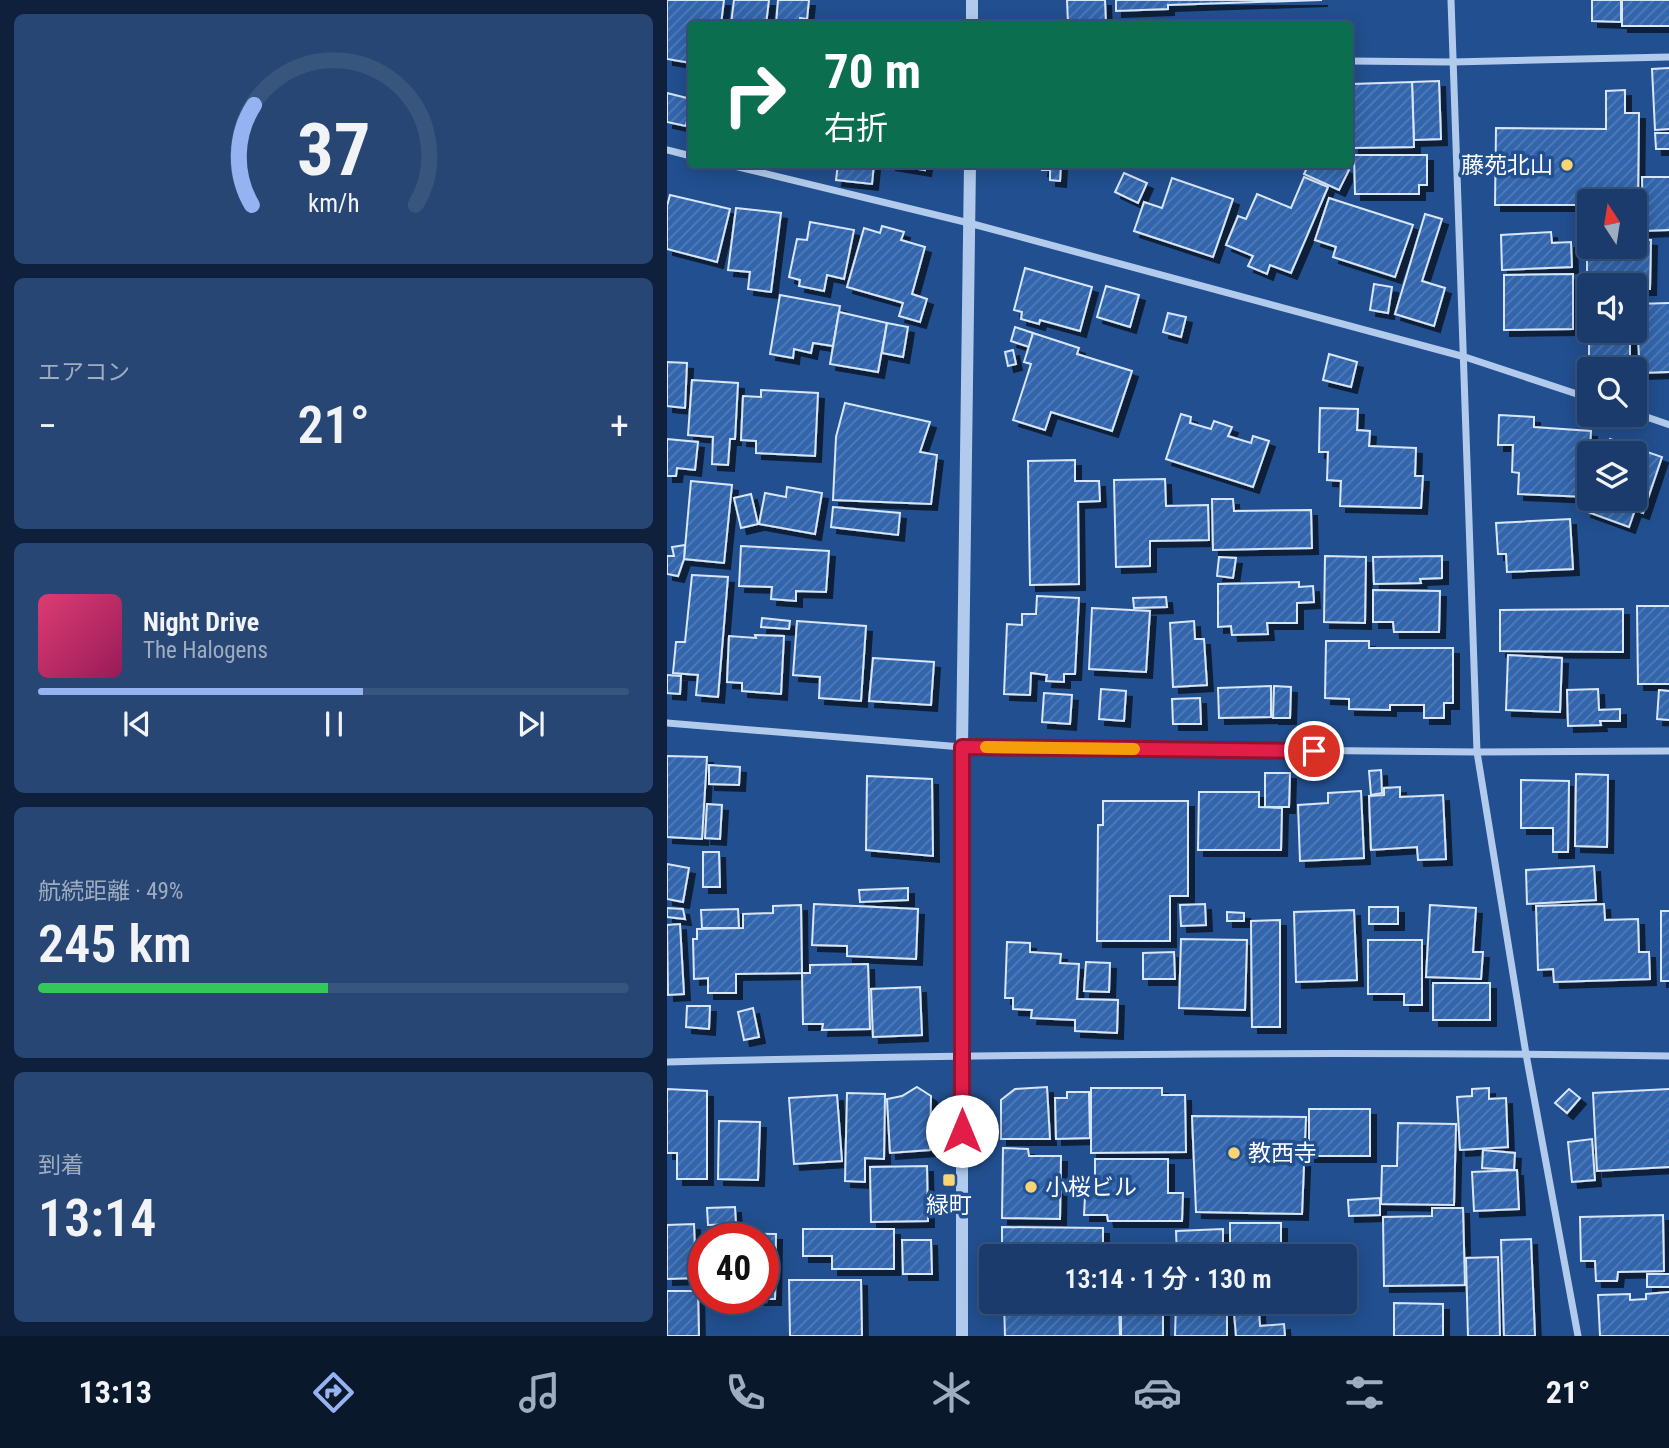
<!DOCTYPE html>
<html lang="ja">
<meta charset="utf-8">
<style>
:root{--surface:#1a3b6b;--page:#274673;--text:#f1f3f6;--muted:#9fadc1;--line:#38557e;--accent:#95b2f1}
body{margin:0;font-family:"Roboto Condensed","Noto Sans JP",sans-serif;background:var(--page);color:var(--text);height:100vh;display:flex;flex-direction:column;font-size:26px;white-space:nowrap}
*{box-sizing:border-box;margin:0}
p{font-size:23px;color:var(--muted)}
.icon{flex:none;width:38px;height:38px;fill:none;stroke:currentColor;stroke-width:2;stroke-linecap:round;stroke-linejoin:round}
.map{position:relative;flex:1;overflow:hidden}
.details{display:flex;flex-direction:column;gap:14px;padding:14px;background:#0e203b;width:667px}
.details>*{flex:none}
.guide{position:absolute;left:21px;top:21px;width:665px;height:147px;border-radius:7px;box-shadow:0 4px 18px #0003,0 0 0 2px var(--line);background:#0b6e4f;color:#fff;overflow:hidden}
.needle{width:46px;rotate:348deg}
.buttons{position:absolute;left:910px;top:189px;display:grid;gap:14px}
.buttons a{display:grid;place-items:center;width:70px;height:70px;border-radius:7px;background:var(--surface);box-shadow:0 4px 18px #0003,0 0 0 2px var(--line);font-size:35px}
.speed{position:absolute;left:21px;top:1223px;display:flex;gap:14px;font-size:35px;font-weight:700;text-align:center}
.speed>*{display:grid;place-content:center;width:91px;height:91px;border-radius:50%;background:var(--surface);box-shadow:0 4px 18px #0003,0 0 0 2px var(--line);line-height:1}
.speed .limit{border:10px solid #d22;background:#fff;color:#111}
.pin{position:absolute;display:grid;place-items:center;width:60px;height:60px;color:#fff;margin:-30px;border:4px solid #fff;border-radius:50%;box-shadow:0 2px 7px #0007}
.me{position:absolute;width:77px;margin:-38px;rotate:0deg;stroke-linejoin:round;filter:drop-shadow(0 0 5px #0008)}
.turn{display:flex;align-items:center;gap:24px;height:147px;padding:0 21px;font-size:32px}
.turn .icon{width:91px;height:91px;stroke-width:2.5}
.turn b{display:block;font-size:49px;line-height:60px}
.big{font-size:52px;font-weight:600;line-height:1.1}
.details .tile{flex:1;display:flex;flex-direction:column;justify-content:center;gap:10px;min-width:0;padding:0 24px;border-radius:10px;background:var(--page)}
.details .dial{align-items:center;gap:0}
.dial svg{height:182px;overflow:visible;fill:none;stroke:var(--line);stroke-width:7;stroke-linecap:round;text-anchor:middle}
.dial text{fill:var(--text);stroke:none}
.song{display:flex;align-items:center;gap:21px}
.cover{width:84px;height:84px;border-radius:10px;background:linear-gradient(135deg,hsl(340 70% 55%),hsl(330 70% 35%))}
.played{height:7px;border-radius:4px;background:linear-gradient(90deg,var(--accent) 55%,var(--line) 55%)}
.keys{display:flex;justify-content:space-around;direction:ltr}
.heat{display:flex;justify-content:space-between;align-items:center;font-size:38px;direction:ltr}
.charge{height:10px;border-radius:5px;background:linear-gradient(90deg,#34c759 49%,var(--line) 0)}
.trip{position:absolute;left:312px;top:1244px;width:378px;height:70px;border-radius:7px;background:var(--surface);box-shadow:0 4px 18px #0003,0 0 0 2px var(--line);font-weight:600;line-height:70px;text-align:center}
.menu{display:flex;height:112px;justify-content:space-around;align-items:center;background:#0a182b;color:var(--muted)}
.menu .icon{width:49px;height:49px}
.menu .on{color:var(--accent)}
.menu b{font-size:32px;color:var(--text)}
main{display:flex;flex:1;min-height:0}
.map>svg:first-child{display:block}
</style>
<main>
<section class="details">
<div class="tile dial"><svg viewBox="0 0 100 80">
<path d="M14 69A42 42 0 1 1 86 69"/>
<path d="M14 69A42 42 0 0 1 15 25" stroke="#95b2f1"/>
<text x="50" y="56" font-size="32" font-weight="700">37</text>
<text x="50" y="72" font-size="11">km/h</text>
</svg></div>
<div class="tile"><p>エアコン</p>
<div class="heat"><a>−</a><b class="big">21°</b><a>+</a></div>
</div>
<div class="tile">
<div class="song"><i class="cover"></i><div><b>Night Drive</b><p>The Halogens</p></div></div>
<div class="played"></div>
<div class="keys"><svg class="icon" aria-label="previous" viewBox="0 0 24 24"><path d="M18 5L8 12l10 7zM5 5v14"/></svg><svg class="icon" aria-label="pause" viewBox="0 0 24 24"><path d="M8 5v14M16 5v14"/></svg><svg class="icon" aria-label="next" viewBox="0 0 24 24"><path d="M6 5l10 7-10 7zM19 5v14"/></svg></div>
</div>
<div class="tile"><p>航続距離 · 49%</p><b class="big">245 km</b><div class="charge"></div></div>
<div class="tile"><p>到着</p><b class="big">13:14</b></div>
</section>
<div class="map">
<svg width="1003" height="1336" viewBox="0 0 1003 1336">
<defs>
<pattern id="building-hatch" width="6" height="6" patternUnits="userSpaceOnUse" patternTransform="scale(1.75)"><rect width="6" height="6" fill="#3265ac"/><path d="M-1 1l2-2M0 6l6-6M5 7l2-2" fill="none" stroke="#517cb8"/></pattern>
<filter id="shadow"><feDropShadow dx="6" dy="6" stdDeviation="0" flood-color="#0009"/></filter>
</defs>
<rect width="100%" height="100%" fill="#224f8f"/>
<g fill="url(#building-hatch)" stroke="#d7e6f9" stroke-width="2" filter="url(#shadow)">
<path d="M0,0H57L54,24H24V63L0,59Z"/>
<path d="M67,0H102L99,24H64Z"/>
<path d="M111,0H142L140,19L133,18L132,24H109Z"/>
<path d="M400,0H438L439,24H401Z"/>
<path d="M449,0H655L501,5V9L449,11Z"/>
<path d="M925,0H954V22L925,21Z"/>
<rect x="955" y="0" width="48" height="26"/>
<path d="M1003,68V129L988,130L985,69Z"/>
<path d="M772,81L774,139L747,140L745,82Z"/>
<path d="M745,82L747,147L686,148L685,84Z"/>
<path d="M958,90V113H972L971,206H968V201H922V205H828L829,128L939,129V91Z"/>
<path d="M0,93L24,99L19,126L0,122Z"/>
<path d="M988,133H1003V149H989Z"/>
<path d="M687,155H760V185H752V194H688Z"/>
<path d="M171,164H207L205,184L169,180Z"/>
<path d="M222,164H259L258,170Z"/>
<path d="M376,164H394L393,181L383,180V170H375Z"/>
<path d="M642,164H671L682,170L672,190L637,174Z"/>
<path d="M457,173L480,183L471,203L448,192Z"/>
<path d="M637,177L661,187L624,273L603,265L600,274L581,266L586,256L559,245L571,216L579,219L590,194L624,208Z"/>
<path d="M975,177H1003V230L976,231Z"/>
<path d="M505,178L566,199L546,257L467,231L477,202L495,208Z"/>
<path d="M3,195L63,209L50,262L0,249V206Z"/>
<path d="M662,198L746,225L728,277L666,257L669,247L648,240Z"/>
<path d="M69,208L114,213L104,292L81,289L83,272L61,270Z"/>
<path d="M758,214L775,219L755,281L778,288L767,326L728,314Z"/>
<path d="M143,222L187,230L177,279L160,275L157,291L132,286L133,280L122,277L130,239L140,240Z"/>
<path d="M215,226L237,232L234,240L258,247L245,294L260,299L253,322L232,316L236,303L180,287L197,228L213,233Z"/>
<path d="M884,232L885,243L904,242L905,267L835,270L834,235Z"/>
<path d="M968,239L984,240L983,289H968V285H922L920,287V253L939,254V247H968Z"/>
<path d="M358,268L425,287L413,331L373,320L372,324L354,319L355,312L347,310Z"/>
<path d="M906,274V329L837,330V275Z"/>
<path d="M707,284L725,287L721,313L703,310Z"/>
<path d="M439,286L472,295L463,327L430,317Z"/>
<path d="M113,295L173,306L166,346L146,343L144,353L127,349L126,358L103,354Z"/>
<path d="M1003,303V372L973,373L969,304Z"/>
<path d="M172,312L220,323L211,372L163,364Z"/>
<path d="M501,313L519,317L514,337L496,332Z"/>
<path d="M922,313V331H963V369H922V376Z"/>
<path d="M220,323L241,327L236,357L215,353Z"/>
<path d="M348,327L366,333L362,347L344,341Z"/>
<path d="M366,333L412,348L410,354L465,371L445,431L384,412L378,430L346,420L364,364L357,362Z"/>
<path d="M346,350L349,364L341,366L338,352Z"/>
<path d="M662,354L690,362L684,387L656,380Z"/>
<path d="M0,362L20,363L18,408L0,406Z"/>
<path d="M25,380L71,383L68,439H63L61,465L45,464L46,437L21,435Z"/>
<path d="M94,390L151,393L148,456L89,453V441L74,440L76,396L94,397Z"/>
<path d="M178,403L263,422L253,452L270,455L264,504L166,500L169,437Z"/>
<path d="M653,408L691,409L690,430L703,431L702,446L749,448L748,476H756L754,508L673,506L674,481L660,480L661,452H652Z"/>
<path d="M514,414L524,417L523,423L544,429L547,421L565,427L561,436L584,443L586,436L602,441L586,487L499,459Z"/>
<path d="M832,415L867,417V427L924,431L920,497L851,494L852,473L845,472L846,445H831Z"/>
<path d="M0,439L31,442L28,470L10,468L9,476H0Z"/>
<path d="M943,439L995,457L976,513L968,510L962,527L918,511L923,499H968V453H938Z"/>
<path d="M408,460V481H432L433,501L411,502L412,584L363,585L361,461Z"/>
<path d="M498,479L499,506L541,505L542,540L483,541V566L449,567L447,480Z"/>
<path d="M24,481L65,485L57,563L17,559Z"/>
<path d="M120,487L155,493L148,534L92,524L98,493L119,497Z"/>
<path d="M84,494L91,524L74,528L67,498Z"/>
<path d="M545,499H566L567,511L644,510L645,548L546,550Z"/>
<path d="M166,507L233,513L231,535L164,527Z"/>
<path d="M903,519L906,569L840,572L839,554H831L829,523Z"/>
<path d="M18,545L17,559L11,576L0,574V556H7L5,547Z"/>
<path d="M74,546L162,551L159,592L129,591V601L104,599L105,587L72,586Z"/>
<path d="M658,556L699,557L698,623L657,622Z"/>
<path d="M775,556V578L753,579L754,583L707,584L706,557Z"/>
<path d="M552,557L569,558L566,578L550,576Z"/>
<path d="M25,575L61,577L51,697L29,695L31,675L6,673L9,642H18Z"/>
<path d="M632,582V587L646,586L647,602L630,603V623H600L601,634L565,635L564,626L551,627V584Z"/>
<path d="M706,590L773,591L772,632H727L726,622H706Z"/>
<path d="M370,596L412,598L408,674H397V682L379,681L380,675L364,673L363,695L337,694L340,624L355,625V614H369Z"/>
<path d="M499,597L500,607L467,608L466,598Z"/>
<path d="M970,606H1003V684H971Z"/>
<path d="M425,608L483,611L479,672L422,669Z"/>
<path d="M956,609V652L833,651V610Z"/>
<path d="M95,618L123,621L122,629L94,627Z"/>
<path d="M130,621L199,626L194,701L152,698L153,677L126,675Z"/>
<path d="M527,621L528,639H537L540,685L506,687L503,623Z"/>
<path d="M88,635L117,636L114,694L75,691V683L60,682L62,636L89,638Z"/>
<path d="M659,641H702V648H786V703H777V718H757V705H723V710L682,709V699L658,698Z"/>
<path d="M841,655L895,658L893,712L839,710Z"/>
<path d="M206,658L267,662L264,705L202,701Z"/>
<path d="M0,675L14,676L13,694L0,693Z"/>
<path d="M604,686V717L552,718L551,688Z"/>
<path d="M607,686L624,687L623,718H606Z"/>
<path d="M434,689L459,691L457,721L432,719Z"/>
<path d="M931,689L932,710L953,709V721H933L934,725L901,726L900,690Z"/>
<path d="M992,690L1003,691V720L990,719Z"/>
<path d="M377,693L405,695L403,724L375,722Z"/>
<path d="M533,698L534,724H506L505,699Z"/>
<path d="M0,756L40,757L35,839L0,837Z"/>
<path d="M42,765L73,767L72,785L42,784Z"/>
<path d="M714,770L715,793L704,795L702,771Z"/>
<path d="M598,773H623L622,807H598Z"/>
<path d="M909,774L941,775L940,847L908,846Z"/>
<path d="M200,776L265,779L266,856L199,850Z"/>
<path d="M854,780L902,781L901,852H886V828H854Z"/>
<path d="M733,787V797L776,795L779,859L751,860L750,847L704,850L702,796L717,795V788Z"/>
<path d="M694,791L697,858L633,861L631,805L661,803V793Z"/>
<path d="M532,792H592V807L615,808L614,850H531Z"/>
<path d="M436,801H521V896H503V941H430L431,825H436Z"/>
<path d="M40,804L55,805L53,839L38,838Z"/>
<path d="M36,852H52L53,887H36Z"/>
<path d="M0,864L22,868L16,902L0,899Z"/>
<path d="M927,866L929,900L860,904L859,870Z"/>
<path d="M241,888V900L193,902L192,890Z"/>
<path d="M147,904L251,909L249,959L180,956V946L145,945Z"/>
<path d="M538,904L539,925L514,926L513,905Z"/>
<path d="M937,904L938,920L971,919L972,952H982L983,979L887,982L886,969L871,970L869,906Z"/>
<path d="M134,905L135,973L69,974V993H41V978L27,979L26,939H30V929L76,928V914L106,913V906Z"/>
<path d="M763,905L809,908L806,952H816L814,979L759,977Z"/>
<rect x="702" y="907" width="29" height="17"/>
<path d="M0,908L16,909L18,919L0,917Z"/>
<path d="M71,909L72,928H35L34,910Z"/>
<path d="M687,910L690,980L629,982L627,912Z"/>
<rect x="994" y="911" width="9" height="70"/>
<path d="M560,912L577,913V921H560Z"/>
<path d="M613,920V1027H585L584,921Z"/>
<path d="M13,924L17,994L1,995L0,925Z"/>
<path d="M514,939L580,940L578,1010L512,1008Z"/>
<path d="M701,940H755V1005H737V994H701Z"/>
<path d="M340,942L363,943V952L394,954L393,963L412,964L410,999L451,1000L450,1033L408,1031V1020L364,1018L365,1010L346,1009V998H338Z"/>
<path d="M507,952L508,979H476V953Z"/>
<path d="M419,962L443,963L442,992L417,991Z"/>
<path d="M201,964L203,1029L155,1030L156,1024H136L135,973H143V965Z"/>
<rect x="766" y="983" width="57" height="37"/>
<path d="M253,987L255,1035L206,1037L204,989Z"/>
<path d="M20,1006H43L42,1029L19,1027Z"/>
<path d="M86,1008L92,1037L77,1040L71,1012Z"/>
<path d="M250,1087L264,1096L263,1150L223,1153L220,1099L235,1096Z"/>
<path d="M380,1087L383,1139H334V1100L348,1089Z"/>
<path d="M424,1088H495V1095H518L519,1152L424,1153Z"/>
<path d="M822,1088V1099L839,1098L841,1147L793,1150L790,1097L805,1096V1089Z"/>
<path d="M0,1089L40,1091V1179H10V1153H0Z"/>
<path d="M902,1089L913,1098L900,1113L888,1103Z"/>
<path d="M1003,1089V1167L930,1171L926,1093Z"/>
<path d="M400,1092H422L423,1138L389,1139L388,1098H400Z"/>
<path d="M180,1093L218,1094L217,1159L198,1158V1182L178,1181Z"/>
<path d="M170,1095L175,1161L127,1164L122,1098Z"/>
<rect x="642" y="1109" width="61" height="47"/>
<path d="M525,1116L639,1117L635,1214L529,1212Z"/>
<path d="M52,1121L93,1122L91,1180L51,1179Z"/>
<path d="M731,1123L789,1124L787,1205L714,1204L715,1166H730Z"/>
<path d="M925,1139L928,1180L905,1182L901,1142Z"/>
<path d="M336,1148L361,1149L362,1156H394L393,1219L335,1218Z"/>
<path d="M816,1150L848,1153L847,1170L815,1168Z"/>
<path d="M428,1159H501V1193H516L515,1221H441L440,1215H417L418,1196H428Z"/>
<path d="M260,1166L261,1221L204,1222L203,1167Z"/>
<path d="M850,1170L852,1209L807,1211L805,1172Z"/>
<path d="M713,1198V1215L682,1216L681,1200Z"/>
<path d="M68,1207L69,1224L41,1225L40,1208Z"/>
<path d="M765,1208H796L798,1285L717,1286L716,1217L765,1216Z"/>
<path d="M996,1215L997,1271L951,1272L950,1281H929L928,1261H914L913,1217Z"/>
<rect x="563" y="1223" width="51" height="33"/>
<path d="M27,1224L29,1278L0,1279V1225Z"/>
<path d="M335,1227L436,1228V1256H349V1249L335,1248Z"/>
<path d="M136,1229H227V1269H165V1256H136Z"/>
<path d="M556,1229V1255L561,1256H510L509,1231Z"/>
<path d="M47,1233L109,1234L108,1299H77L96,1298V1239H47Z"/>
<path d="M864,1239L868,1336H837L834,1240Z"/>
<path d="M235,1240H264L265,1274H236Z"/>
<path d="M831,1257L833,1336H801L799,1258Z"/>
<rect x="980" y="1274" width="23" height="13"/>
<path d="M122,1280H194L195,1336H123Z"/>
<path d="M0,1291H31L32,1336H0Z"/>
<path d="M1003,1292V1336H933L931,1295L963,1294V1300L979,1299V1294Z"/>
<path d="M337,1302H360L361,1308L397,1307V1302H425L426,1306L452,1305L453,1336H338Z"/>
<rect x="454" y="1302" width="42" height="34"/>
<path d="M509,1302H535V1308H560V1336H508Z"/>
<rect x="563" y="1302" width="51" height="5"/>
<path d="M727,1303L776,1304V1336H727Z"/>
<path d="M592,1311L593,1326L617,1324L618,1336H569L567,1313Z"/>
</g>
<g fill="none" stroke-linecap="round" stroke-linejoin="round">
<g stroke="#b2cbec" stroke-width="7">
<path d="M784,0L810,752L859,1054L911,1336"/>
<path d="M682,61L785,62L1003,57"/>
<path d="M0,150L24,156"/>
<path d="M59,164L302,223L798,357L922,398"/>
<path d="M968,413L1003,425"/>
<path d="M0,723L295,747L810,752L1003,751"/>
<path d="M0,1062C334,1054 668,1051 1003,1056"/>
</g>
<g stroke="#b2cbec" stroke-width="12">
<path d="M305,0V24"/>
<path d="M295,1336V747L303,164"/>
</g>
</g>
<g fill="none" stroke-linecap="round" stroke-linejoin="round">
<defs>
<path id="route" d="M295,1131V747L647,751"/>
</defs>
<use href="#route" stroke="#92132f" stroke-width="18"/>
<use href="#route" stroke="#e11d48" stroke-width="12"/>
<path stroke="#f59e0b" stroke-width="12" d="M319,747L467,749"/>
</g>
<g fill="#f8d574" stroke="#224f8f" stroke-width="2.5">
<circle cx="900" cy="165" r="7"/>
<circle cx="567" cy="1153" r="7"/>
<rect x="275" y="1173" width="14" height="14" rx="3.5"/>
<circle cx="364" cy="1187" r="7"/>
</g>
<g text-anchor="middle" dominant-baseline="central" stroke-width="7" stroke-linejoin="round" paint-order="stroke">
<g font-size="23" fill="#fff" stroke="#224f8f" text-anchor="start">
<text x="886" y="165" text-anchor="end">藤苑北山</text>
<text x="581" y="1153">教西寺</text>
<text x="378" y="1187">小桜ビル</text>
<text x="282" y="1205" text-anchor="middle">緑町</text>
</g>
</g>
</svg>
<div class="buttons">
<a><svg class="needle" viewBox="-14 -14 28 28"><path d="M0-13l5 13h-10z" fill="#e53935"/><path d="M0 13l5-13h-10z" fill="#9fadc1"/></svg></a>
<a><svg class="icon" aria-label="sound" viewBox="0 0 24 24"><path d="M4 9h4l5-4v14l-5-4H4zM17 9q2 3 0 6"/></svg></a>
<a><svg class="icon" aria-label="search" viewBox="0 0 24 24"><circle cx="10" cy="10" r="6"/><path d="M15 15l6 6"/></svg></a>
<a><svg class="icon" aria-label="layers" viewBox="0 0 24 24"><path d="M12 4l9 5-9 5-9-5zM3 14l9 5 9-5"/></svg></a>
</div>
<div class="speed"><div class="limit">40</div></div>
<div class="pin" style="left:647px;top:751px;background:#d93025"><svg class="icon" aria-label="arrive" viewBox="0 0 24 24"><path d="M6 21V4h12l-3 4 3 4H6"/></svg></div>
<svg class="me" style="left:295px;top:1131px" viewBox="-20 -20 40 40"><circle r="19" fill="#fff"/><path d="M0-13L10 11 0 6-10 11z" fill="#e11d48"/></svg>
<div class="trip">13:14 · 1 分 · 130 m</div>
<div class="guide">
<div class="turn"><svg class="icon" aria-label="right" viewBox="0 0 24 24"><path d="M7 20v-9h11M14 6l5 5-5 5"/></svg><div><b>70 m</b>右折</div></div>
</div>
</div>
</main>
<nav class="menu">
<b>13:13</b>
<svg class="icon on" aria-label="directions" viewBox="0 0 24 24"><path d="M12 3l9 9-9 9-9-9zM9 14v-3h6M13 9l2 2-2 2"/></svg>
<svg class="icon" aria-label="music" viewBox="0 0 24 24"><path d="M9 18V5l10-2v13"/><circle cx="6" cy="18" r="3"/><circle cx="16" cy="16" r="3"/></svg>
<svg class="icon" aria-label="phone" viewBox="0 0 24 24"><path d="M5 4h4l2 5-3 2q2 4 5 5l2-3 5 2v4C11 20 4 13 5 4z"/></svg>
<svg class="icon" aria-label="climate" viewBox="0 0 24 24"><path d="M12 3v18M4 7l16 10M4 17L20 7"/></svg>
<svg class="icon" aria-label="car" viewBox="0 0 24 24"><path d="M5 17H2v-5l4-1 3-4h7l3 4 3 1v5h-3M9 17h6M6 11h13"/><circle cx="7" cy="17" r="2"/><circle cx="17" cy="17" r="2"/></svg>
<svg class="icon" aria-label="filters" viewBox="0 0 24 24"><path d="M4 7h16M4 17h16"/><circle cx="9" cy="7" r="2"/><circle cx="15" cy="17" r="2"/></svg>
<b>21°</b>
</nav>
